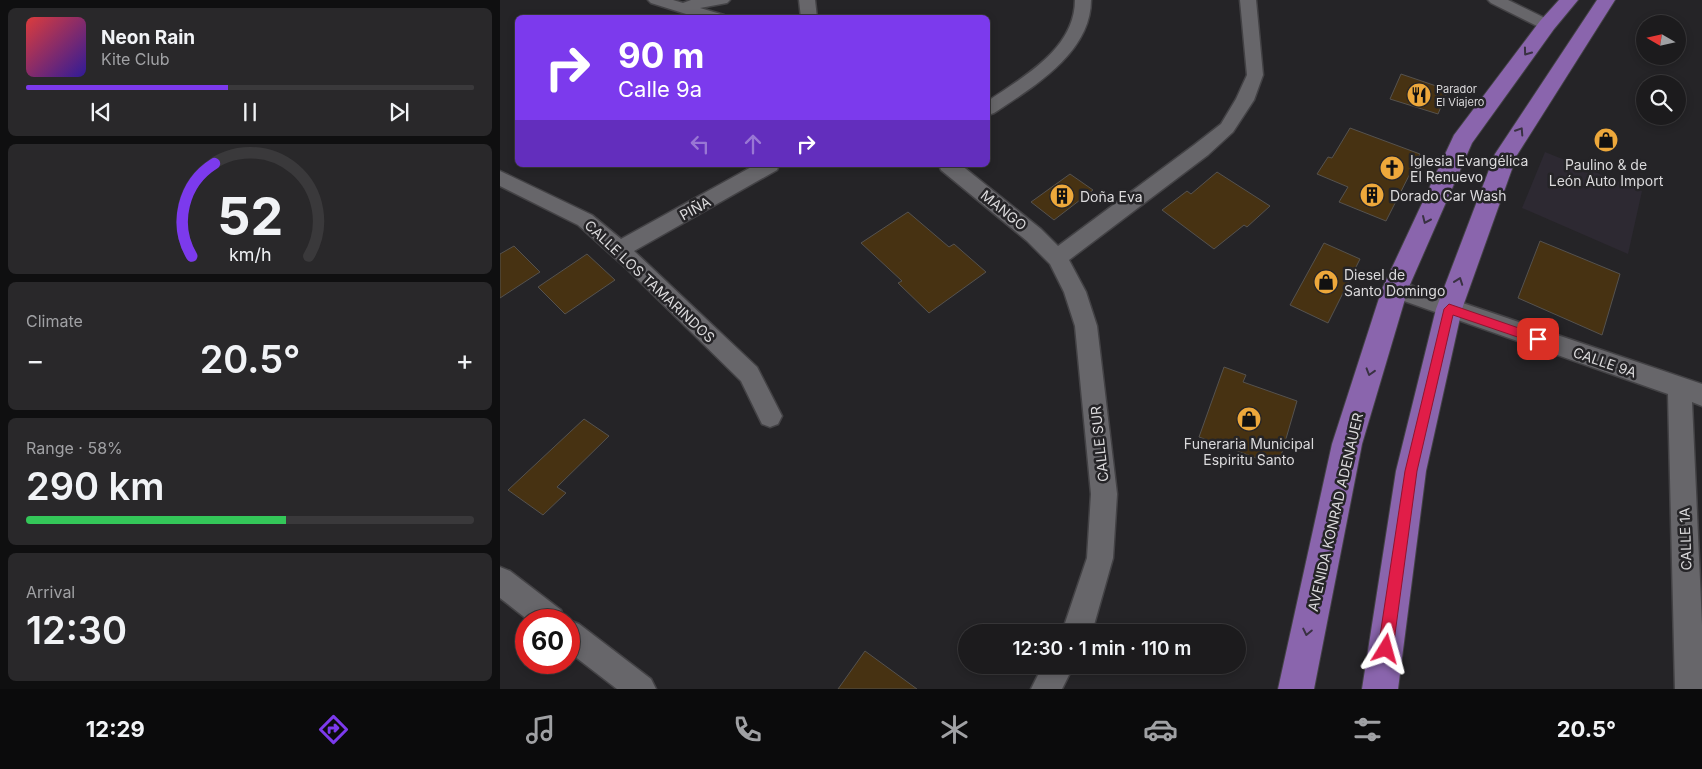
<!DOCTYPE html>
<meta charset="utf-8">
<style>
:root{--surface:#1c1b1d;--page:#29282a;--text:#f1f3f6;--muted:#a0a1a4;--line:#3a393b;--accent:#7c3aed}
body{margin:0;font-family:Inter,sans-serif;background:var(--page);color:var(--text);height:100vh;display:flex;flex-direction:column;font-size:19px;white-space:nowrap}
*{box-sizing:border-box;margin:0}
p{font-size:16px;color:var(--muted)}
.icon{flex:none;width:28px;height:28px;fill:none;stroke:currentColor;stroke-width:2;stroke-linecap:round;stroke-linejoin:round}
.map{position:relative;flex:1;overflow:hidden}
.panel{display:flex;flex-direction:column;gap:8px;padding:8px;background:#0f0f10;width:500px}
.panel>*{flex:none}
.hud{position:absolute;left:15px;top:15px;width:475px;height:152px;border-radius:8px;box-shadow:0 2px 8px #0003,0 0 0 1px var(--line);background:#7c3aed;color:#fff;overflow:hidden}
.needle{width:32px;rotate:279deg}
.controls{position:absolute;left:1136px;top:15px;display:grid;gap:10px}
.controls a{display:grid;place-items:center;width:50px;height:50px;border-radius:50%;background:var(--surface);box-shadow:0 2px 8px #0003,0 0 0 1px var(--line);font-size:25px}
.speed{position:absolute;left:15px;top:609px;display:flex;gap:10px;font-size:25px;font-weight:700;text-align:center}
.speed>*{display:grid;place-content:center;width:65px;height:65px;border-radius:50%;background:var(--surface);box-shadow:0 2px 8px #0003,0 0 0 1px var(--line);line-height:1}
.speed .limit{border:8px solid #d22;background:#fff;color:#111}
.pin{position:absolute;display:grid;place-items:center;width:42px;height:42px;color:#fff;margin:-21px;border-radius:10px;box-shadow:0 2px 8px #0006}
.me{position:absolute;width:55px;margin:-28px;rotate:8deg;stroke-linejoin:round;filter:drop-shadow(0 0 4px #0008)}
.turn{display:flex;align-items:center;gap:18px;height:105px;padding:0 20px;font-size:22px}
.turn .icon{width:65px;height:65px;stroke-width:2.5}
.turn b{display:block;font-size:35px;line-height:42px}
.lanes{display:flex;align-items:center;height:48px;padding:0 20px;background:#0003;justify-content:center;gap:25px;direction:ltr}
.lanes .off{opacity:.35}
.big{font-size:38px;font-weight:600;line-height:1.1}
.panel .tile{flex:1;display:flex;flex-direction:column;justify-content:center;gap:8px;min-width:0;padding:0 18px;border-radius:8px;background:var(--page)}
.panel .dial{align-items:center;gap:0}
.dial svg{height:130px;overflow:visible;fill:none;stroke:var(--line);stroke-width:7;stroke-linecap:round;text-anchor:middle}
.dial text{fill:var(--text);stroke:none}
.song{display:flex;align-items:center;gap:15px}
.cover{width:60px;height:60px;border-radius:8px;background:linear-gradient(135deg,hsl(0 70% 55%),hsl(250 70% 35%))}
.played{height:5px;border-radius:2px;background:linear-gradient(90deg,var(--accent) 45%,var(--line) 45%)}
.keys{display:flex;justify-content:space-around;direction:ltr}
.heat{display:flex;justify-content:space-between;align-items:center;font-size:28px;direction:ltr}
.charge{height:8px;border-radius:4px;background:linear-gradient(90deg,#34c759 58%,var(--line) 0)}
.trip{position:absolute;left:458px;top:624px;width:288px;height:50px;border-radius:25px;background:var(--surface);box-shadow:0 2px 8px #0003,0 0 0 1px var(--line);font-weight:600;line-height:50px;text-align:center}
.tabs{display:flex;height:80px;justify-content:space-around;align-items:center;background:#0b0b0c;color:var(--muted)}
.tabs .icon{width:35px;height:35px}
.tabs .on{color:var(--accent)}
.tabs b{font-size:22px;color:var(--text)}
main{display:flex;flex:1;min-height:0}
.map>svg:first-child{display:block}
</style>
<main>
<section class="panel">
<div class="tile">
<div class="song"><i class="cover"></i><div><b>Neon Rain</b><p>Kite Club</p></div></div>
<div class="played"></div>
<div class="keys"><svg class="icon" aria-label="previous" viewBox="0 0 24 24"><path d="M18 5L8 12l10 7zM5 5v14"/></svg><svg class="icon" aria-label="pause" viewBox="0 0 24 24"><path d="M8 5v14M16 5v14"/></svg><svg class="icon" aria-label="next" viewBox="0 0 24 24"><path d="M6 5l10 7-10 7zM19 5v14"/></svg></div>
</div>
<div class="tile dial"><svg viewBox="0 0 100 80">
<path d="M14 69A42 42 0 1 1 86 69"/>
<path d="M14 69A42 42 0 0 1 28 12" stroke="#7c3aed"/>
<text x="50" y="56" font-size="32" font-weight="700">52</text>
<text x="50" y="72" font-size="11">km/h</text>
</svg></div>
<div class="tile"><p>Climate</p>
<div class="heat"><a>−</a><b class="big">20.5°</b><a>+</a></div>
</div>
<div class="tile"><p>Range · 58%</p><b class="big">290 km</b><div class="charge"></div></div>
<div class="tile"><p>Arrival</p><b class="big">12:30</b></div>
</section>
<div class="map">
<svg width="1202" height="689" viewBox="0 0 1202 689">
<rect width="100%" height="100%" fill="#252427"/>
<path fill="#2d2932" d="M1045,152L1142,191L1128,254L1022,208Z"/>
<g fill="#473212" stroke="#55524f">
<path d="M901,74L948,90L938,114L890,99Z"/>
<path d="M850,128L920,154L886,221L839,202L848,187L817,174L828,157L832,158Z"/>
<path d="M717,172L770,206L747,227L744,225L714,249L662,210L687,191L691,194Z"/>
<path d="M570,174L593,190L554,220L531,202Z"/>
<path d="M408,212L449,247L454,244L486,272L429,313L398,283L402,281L361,243Z"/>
<path d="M1040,241L1120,274L1102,335L1018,298Z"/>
<path d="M824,243L860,259L828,323L790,305Z"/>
<path d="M14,246L40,272L0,298V254Z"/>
<path d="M87,254L115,280L65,314L38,287Z"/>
<path d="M724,367L746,375L743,382L797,401L778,466L699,437Z"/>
<path d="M84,419L109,436L57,487L66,493L43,515L8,490Z"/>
<path d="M365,651L417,689H338Z"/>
</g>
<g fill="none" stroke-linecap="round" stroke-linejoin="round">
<defs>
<g id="minor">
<path d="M148,0H173L183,3L191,0H230L227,3L200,8L224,15L226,18H199L151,3Z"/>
<path d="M299,0H315L317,18H301Z"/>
<path d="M575,0H591C591,53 533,87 494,113L488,115V101C523,77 575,49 575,0Z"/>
<path d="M740,0H756L763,75L754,100L733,132L708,155L569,260L586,292L597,326L617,494L613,558L594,625L591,632H562L587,558L591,494L575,326L564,292L550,264L527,241L441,170L439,165H461L541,229L558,246L694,145L721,124L736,99L747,75Z"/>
<path d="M988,0H1008L1053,22L1055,25L1053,28H1041L991,3Z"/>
<path d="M255,165H279L277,170L134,251L257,367L282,416L278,424L270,427L262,424L241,381L127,269L78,225L0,186V171L92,215L121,239Z"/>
<path d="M895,280L1202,384V406L1192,402L1202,625V689H1175L1168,394L887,295L884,289L887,283Z"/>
<path d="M0,567L10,571L61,610L65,620H28L0,598Z"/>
<path d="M68,620H69L79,624L151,679L156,689H117L69,652Z"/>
<path d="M543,665H574L562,689H531Z"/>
</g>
<g id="primary">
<path d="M1059,0H1078L1054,29L972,143L908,289L862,444L814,689H778L832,444L882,289L954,135L1040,21Z"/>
<path d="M1097,0H1115L1017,155L962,309L926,471L898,689H862L896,471L936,309L995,154Z"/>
</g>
</defs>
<use href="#minor" stroke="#434245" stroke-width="3"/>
<use href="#primary" stroke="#434245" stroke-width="2"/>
<use href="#minor" fill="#67666a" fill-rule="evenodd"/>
<use href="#primary" fill="#8a65ad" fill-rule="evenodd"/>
</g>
<defs><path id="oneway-chevron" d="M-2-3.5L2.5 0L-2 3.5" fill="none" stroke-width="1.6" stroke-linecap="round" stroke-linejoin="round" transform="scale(1.25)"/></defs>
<g stroke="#393142">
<use href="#oneway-chevron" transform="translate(1027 52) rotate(126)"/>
<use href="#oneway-chevron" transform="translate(1020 131) rotate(-57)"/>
<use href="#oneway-chevron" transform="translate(926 220) rotate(114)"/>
<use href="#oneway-chevron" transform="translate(959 281) rotate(-70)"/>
<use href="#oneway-chevron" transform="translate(870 372) rotate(107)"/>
<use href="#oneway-chevron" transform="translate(807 632) rotate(102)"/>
</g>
<path fill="#e11d48" stroke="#92132f" d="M949,304L1042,336L1044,339L1042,343L1038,344L953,315L917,471L893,649L891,655L886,657L880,655L878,649L905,471L944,309Z"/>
<defs>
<symbol id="restaurant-disc" viewBox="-11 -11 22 22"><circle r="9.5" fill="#eda83b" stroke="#252427"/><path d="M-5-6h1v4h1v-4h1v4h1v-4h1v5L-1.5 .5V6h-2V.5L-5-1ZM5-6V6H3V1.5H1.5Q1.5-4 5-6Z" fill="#111"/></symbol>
<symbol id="shop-disc" viewBox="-11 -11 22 22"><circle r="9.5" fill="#eda83b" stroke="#252427"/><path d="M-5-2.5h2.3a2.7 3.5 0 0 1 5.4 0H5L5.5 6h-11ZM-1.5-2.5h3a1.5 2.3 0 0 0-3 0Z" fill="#111"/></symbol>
<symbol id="church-disc" viewBox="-11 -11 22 22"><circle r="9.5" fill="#eda83b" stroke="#252427"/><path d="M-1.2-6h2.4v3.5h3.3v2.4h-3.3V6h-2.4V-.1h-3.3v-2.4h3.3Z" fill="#111"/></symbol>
<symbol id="building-disc" viewBox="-11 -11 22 22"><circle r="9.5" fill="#eda83b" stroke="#252427"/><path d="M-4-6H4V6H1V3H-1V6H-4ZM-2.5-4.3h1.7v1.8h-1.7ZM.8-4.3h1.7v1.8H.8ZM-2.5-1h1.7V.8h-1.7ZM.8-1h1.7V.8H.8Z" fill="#111"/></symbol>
</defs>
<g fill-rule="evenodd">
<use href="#restaurant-disc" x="905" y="81" width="28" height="28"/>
<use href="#shop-disc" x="1092" y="126" width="28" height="28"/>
<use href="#church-disc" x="878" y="154" width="28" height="28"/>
<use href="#building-disc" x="858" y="181" width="28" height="28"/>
<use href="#building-disc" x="548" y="182" width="28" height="28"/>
<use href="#shop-disc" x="812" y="268" width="28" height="28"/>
<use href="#shop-disc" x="735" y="405" width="28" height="28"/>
</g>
<g text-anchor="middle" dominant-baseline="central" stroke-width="5" stroke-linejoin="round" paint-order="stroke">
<g font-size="11" fill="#dbdadc" stroke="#252427" text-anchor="start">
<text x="936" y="89">Parador<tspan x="936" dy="13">El Viajero</tspan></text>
</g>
<g font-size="14" fill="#dbdadc" stroke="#252427" text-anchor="start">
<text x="910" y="160">Iglesia Evangélica<tspan x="910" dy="16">El Renuevo</tspan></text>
<text x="1106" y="164" text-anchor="middle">Paulino &amp; de<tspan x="1106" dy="16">León Auto Import</tspan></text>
<text x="890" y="195">Dorado Car Wash</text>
<text x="580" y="196">Doña Eva</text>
<text x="844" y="274">Diesel de<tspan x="844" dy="16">Santo Domingo</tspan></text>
<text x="749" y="443" text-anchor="middle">Funeraria Municipal<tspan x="749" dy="16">Espiritu Santo</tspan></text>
</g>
<g font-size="14" fill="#dbdadc" stroke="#252427">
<text transform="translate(195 208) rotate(-29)">PIÑA</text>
<text transform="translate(504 210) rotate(39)">MANGO</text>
<text transform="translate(150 281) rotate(43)">CALLE LOS TAMARINDOS</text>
<text transform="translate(1105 362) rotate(19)">CALLE 9A</text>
<text transform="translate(599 444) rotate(-96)">CALLE SUR</text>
<text transform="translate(835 512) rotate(-77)">AVENIDA KONRAD ADENAUER</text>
<text transform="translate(1185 539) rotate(-92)">CALLE 1A</text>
</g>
</g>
</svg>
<div class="controls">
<a><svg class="needle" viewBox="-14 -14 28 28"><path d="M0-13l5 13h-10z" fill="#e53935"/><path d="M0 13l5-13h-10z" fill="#a0a1a4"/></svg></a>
<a><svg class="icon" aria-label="search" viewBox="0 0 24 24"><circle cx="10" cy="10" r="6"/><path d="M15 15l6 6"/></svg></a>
</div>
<div class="speed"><div class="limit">60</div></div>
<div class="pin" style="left:1038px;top:339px;background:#d93025"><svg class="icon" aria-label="arrive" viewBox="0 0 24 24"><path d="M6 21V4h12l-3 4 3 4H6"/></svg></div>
<svg class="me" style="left:886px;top:649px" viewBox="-20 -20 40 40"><path d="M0-17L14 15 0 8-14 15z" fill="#e11d48" stroke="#fff" stroke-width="4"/></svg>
<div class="trip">12:30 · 1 min · 110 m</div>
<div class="hud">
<div class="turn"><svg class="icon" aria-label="right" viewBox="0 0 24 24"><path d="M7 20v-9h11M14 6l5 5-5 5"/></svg><div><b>90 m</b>Calle 9a</div></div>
<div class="lanes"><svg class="icon off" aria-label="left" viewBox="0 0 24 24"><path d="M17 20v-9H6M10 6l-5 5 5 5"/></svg><svg class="icon off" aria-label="ahead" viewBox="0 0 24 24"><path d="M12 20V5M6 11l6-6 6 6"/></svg><svg class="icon" aria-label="right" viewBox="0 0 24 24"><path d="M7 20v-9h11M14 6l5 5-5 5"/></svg></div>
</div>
</div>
</main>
<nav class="tabs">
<b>12:29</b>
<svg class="icon on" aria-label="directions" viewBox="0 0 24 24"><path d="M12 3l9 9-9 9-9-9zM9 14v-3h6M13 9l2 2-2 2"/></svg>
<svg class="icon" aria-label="music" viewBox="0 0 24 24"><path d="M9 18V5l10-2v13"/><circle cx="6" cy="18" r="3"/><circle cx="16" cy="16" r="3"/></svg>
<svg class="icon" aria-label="phone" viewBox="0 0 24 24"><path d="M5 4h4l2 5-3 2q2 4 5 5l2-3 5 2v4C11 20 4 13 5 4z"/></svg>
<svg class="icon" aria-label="climate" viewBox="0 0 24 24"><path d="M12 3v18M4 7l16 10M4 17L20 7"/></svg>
<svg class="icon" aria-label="car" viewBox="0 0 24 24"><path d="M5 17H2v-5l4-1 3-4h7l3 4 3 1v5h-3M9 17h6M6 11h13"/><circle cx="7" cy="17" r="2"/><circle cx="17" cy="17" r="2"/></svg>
<svg class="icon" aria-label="filters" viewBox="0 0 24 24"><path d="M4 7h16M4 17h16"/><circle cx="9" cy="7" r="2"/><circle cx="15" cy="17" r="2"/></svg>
<b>20.5°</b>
</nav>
